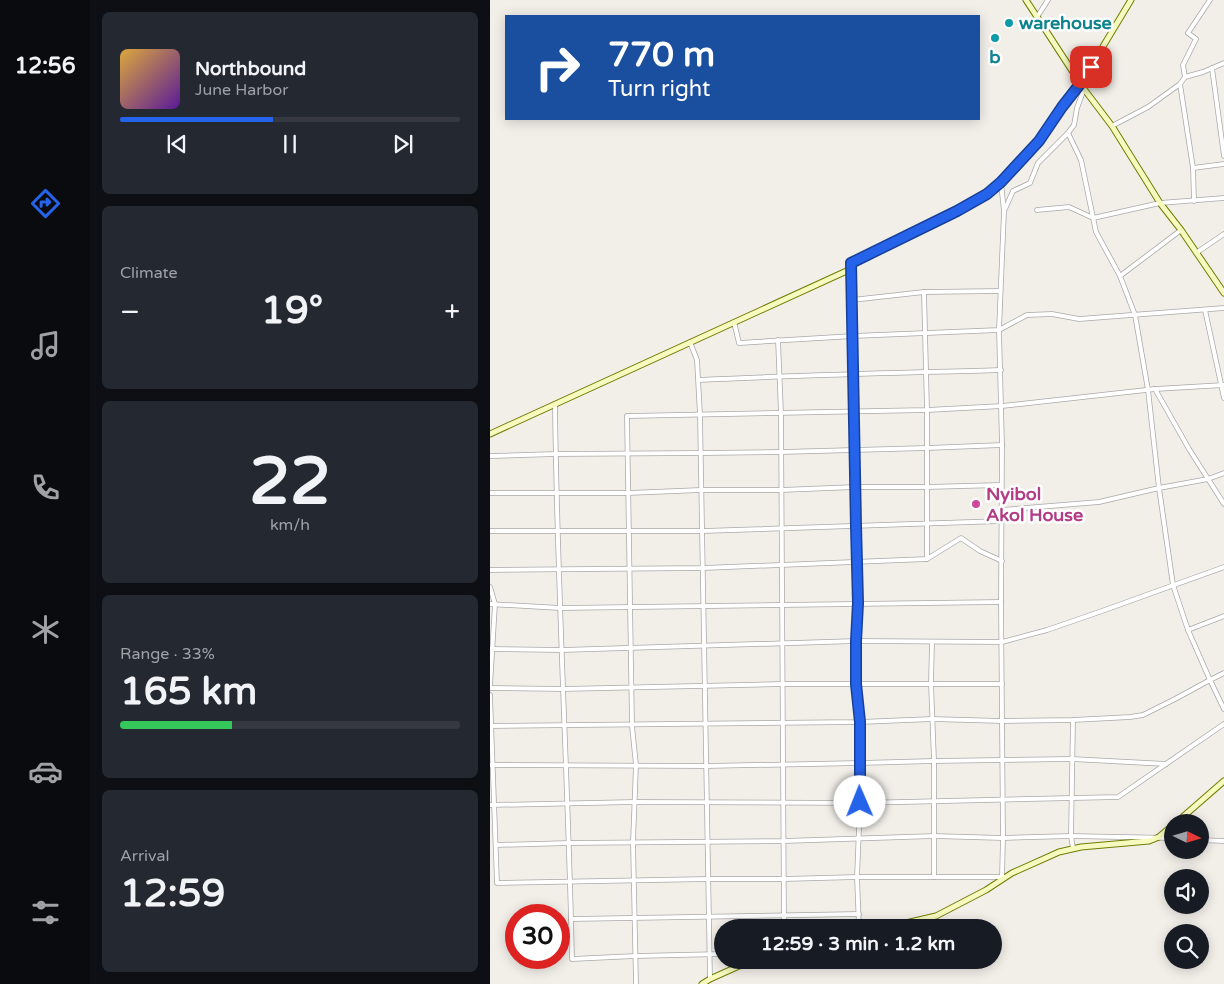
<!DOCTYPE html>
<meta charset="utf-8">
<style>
:root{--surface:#171b24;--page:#242831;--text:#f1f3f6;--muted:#9ea1a6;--line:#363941;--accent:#2563eb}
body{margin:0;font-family:"Varela Round",sans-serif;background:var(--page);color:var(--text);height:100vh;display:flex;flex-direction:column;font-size:19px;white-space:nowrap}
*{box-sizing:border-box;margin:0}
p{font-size:16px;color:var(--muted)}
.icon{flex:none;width:28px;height:28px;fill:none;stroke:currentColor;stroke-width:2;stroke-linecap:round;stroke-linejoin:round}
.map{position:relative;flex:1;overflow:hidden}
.details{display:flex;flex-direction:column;gap:12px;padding:12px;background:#0d0f14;width:400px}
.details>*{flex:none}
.top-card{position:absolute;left:15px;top:15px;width:475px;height:105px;border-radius:0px;box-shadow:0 2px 12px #0003;background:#1a4fa0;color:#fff;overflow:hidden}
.needle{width:32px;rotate:95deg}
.controls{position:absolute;left:674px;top:814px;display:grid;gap:10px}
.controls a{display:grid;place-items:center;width:45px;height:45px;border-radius:50%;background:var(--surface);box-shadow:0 2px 12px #0003;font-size:25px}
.speed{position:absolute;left:15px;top:904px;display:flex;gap:10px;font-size:25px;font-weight:700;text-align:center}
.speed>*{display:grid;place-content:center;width:65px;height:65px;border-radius:50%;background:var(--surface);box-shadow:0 2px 12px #0003;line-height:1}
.speed .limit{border:8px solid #d22;background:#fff;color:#111}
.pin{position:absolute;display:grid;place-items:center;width:42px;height:42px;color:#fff;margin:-21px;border-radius:10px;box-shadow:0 2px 8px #0006}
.me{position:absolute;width:55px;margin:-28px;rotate:359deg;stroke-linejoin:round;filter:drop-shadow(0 0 4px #0008)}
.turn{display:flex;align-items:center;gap:18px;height:105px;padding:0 20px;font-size:22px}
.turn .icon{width:65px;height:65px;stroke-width:2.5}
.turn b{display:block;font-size:35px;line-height:42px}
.big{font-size:38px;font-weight:700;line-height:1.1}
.details .card{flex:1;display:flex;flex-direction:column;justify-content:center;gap:8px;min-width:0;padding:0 18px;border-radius:8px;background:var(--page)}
.details .dial{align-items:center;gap:0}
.dial b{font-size:65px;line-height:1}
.song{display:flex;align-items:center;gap:15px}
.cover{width:60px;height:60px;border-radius:8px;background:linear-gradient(135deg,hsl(40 70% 55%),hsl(270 70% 35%))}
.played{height:5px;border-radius:2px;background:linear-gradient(90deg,var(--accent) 45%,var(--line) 45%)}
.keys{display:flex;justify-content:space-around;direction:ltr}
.heat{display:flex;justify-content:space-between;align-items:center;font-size:28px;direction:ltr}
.charge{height:8px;border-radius:4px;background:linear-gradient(90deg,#34c759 33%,var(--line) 0)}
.trip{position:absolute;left:224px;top:919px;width:288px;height:50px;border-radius:25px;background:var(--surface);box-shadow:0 2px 12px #0003;font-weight:700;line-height:50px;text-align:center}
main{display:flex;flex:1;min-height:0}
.tabs{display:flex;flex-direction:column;width:90px;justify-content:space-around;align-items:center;background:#090b0e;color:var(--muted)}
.tabs .icon{width:35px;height:35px}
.tabs .current{color:var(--accent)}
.tabs b{font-size:22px;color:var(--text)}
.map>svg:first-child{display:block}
</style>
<main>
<nav class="tabs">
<b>12:56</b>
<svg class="icon current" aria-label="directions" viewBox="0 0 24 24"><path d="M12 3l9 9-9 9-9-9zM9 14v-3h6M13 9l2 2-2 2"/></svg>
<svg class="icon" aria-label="music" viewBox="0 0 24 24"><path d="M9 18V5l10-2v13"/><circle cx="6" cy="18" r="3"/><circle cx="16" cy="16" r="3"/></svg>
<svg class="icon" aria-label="phone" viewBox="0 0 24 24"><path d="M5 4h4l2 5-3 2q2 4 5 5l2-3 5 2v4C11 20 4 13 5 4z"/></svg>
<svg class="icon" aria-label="climate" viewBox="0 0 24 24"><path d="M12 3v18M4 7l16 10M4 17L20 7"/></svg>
<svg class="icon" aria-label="car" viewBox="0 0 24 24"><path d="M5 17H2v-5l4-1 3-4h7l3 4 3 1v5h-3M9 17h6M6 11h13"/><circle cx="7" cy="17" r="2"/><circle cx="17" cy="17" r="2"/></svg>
<svg class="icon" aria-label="filters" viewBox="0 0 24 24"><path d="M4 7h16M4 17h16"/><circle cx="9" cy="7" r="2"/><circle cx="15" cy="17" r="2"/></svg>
</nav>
<section class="details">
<div class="card">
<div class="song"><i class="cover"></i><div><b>Northbound</b><p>June Harbor</p></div></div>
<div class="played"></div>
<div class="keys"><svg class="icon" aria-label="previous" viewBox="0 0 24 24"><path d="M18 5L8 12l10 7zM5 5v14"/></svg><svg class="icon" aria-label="pause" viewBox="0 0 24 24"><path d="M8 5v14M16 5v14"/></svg><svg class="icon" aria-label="next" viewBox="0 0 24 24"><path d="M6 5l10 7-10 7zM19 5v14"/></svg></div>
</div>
<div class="card"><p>Climate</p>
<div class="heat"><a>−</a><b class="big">19°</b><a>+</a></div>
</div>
<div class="card dial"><b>22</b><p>km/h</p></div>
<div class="card"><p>Range · 33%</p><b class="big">165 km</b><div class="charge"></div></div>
<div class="card"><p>Arrival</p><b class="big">12:59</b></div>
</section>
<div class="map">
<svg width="734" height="984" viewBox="0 0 734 984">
<rect width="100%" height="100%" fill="#f2efe9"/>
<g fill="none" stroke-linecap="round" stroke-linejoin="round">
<defs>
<g id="street">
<path d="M547,17L558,0"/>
<path d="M722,68L734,156"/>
<path d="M695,77L693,65L706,39L698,33L720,0"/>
<path d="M594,89L587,108L584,125L578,133L591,160L606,232L630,276L645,315L658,390L669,488L683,585L698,630L720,680L734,709"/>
<path d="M622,126L658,107L690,84"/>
<path d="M703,168L734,164"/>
<path d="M511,183L514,211L509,330L512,445L511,602L513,838L512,877"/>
<path d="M704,201L703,168L690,84L695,77L713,72L734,63"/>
<path d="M515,209L523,191L540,183L548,163L578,133"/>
<path d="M547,210L579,207L603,218L670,203L734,198"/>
<path d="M706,253L734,234"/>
<path d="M361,269L366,526L368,603L366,641V684L370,722V803L367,877L369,928"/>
<path d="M630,276L691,230"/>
<path d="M434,292L437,410V559"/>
<path d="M362,300L434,292L510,291"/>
<path d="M715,310L734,398"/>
<path d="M244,322L249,343L363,336L509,330L537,315L562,314L589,319L734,308"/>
<path d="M288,340L291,414L294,928"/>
<path d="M200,342L207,360L210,415L220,979"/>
<path d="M209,380C309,375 410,373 511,370"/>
<path d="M665,389L699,449L734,504"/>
<path d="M65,404C67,589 78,774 82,959L145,956L232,954"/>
<path d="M0,456L65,454L211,453L291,452L437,448L512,445"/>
<path d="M0,493H138L211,490H291L365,487H437L511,485"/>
<path d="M512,510L609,502L669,488L718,479L734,473"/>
<path d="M0,531H213L512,521"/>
<path d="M0,570L213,568L437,559L471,538L490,551L512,561"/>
<path d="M0,587L5,604L0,686"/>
<path d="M0,604L70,608L511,602"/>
<path d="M698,630L734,616"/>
<path d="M442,642L441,683L444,761V877"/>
<path d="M0,649L72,650L366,641L512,642L557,630L612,611L734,567"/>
<path d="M0,688L73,689L293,684H512"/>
<path d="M0,695L7,883L218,879H294L367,877H515"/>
<path d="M0,726L370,722L442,719L512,721L583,720L640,717L653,715L685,699L720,680L734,673"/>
<path d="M0,765L216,766L370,763L444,761L582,759L676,764"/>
<path d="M0,805L145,802L370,803L628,797L734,724"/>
<path d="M710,840L734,841"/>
<path d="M6,845L79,843L294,841L444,836L513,838L581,836L682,838"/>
<path d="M583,848L581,836L583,720"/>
<path d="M81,919L369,914"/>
<path d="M146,984L143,842L146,765L142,726L137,416L437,410L512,406L665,389L734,385"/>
</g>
<g id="secondary">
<path d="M536,0L594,89L622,126L670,203L691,230L734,293"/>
<path d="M0,434L361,269V263L467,211L497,194L511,183L549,141L572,107L591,83L641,0"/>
<path d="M687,822L734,781"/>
<path d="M394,928L446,916L496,890L522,873L569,852L591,847L659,841L669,837L682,826"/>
<path d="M212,984L220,979L249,966L281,960"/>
</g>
</defs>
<use href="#street" stroke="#a9a9a9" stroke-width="5.5"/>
<use href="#secondary" stroke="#707d05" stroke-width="7"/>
<use href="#street" stroke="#fff" stroke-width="4"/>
<use href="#secondary" stroke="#f7fabf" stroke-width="5"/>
</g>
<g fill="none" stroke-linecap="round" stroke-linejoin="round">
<defs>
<path id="route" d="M370,802V722L366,684V641L368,603L366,526L361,263L467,211L497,194L511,182L549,141L572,107L590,84L601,67"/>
</defs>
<use href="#route" stroke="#184099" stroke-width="12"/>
<use href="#route" stroke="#2563eb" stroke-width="9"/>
</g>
<g fill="#0f9aa8" stroke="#fff" stroke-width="2">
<circle cx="519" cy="23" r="5"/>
<circle cx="505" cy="38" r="5"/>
</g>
<circle fill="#d1479c" stroke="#fff" stroke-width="2" cx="486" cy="504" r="5"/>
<g text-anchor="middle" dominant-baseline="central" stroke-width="5" stroke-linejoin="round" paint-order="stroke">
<g font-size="18" font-weight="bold" fill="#0d838f" stroke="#fff" text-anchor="start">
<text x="529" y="23">warehouse</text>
<text x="505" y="57" text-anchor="middle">b</text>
</g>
<g font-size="18" font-weight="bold" fill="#b23c85" stroke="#fff" text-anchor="start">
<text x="496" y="494">Nyibol<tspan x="496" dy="21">Akol House</tspan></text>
</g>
</g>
</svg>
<div class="controls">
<a><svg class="needle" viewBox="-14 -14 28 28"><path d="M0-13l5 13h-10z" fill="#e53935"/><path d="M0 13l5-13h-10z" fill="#9ea1a6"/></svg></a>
<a><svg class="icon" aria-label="sound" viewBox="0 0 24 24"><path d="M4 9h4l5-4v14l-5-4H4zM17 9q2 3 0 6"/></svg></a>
<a><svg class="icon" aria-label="search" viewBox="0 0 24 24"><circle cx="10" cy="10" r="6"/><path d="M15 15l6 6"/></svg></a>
</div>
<div class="speed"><div class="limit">30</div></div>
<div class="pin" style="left:601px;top:67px;background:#d93025"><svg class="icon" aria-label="arrive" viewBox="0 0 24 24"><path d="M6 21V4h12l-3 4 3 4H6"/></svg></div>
<svg class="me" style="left:370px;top:802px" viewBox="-20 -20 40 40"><circle r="19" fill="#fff"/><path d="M0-13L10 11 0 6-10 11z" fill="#2563eb"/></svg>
<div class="trip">12:59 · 3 min · 1.2 km</div>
<div class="top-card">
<div class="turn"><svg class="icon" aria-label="right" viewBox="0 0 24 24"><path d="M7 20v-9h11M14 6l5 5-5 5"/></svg><div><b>770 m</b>Turn right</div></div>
</div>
</div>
</main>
